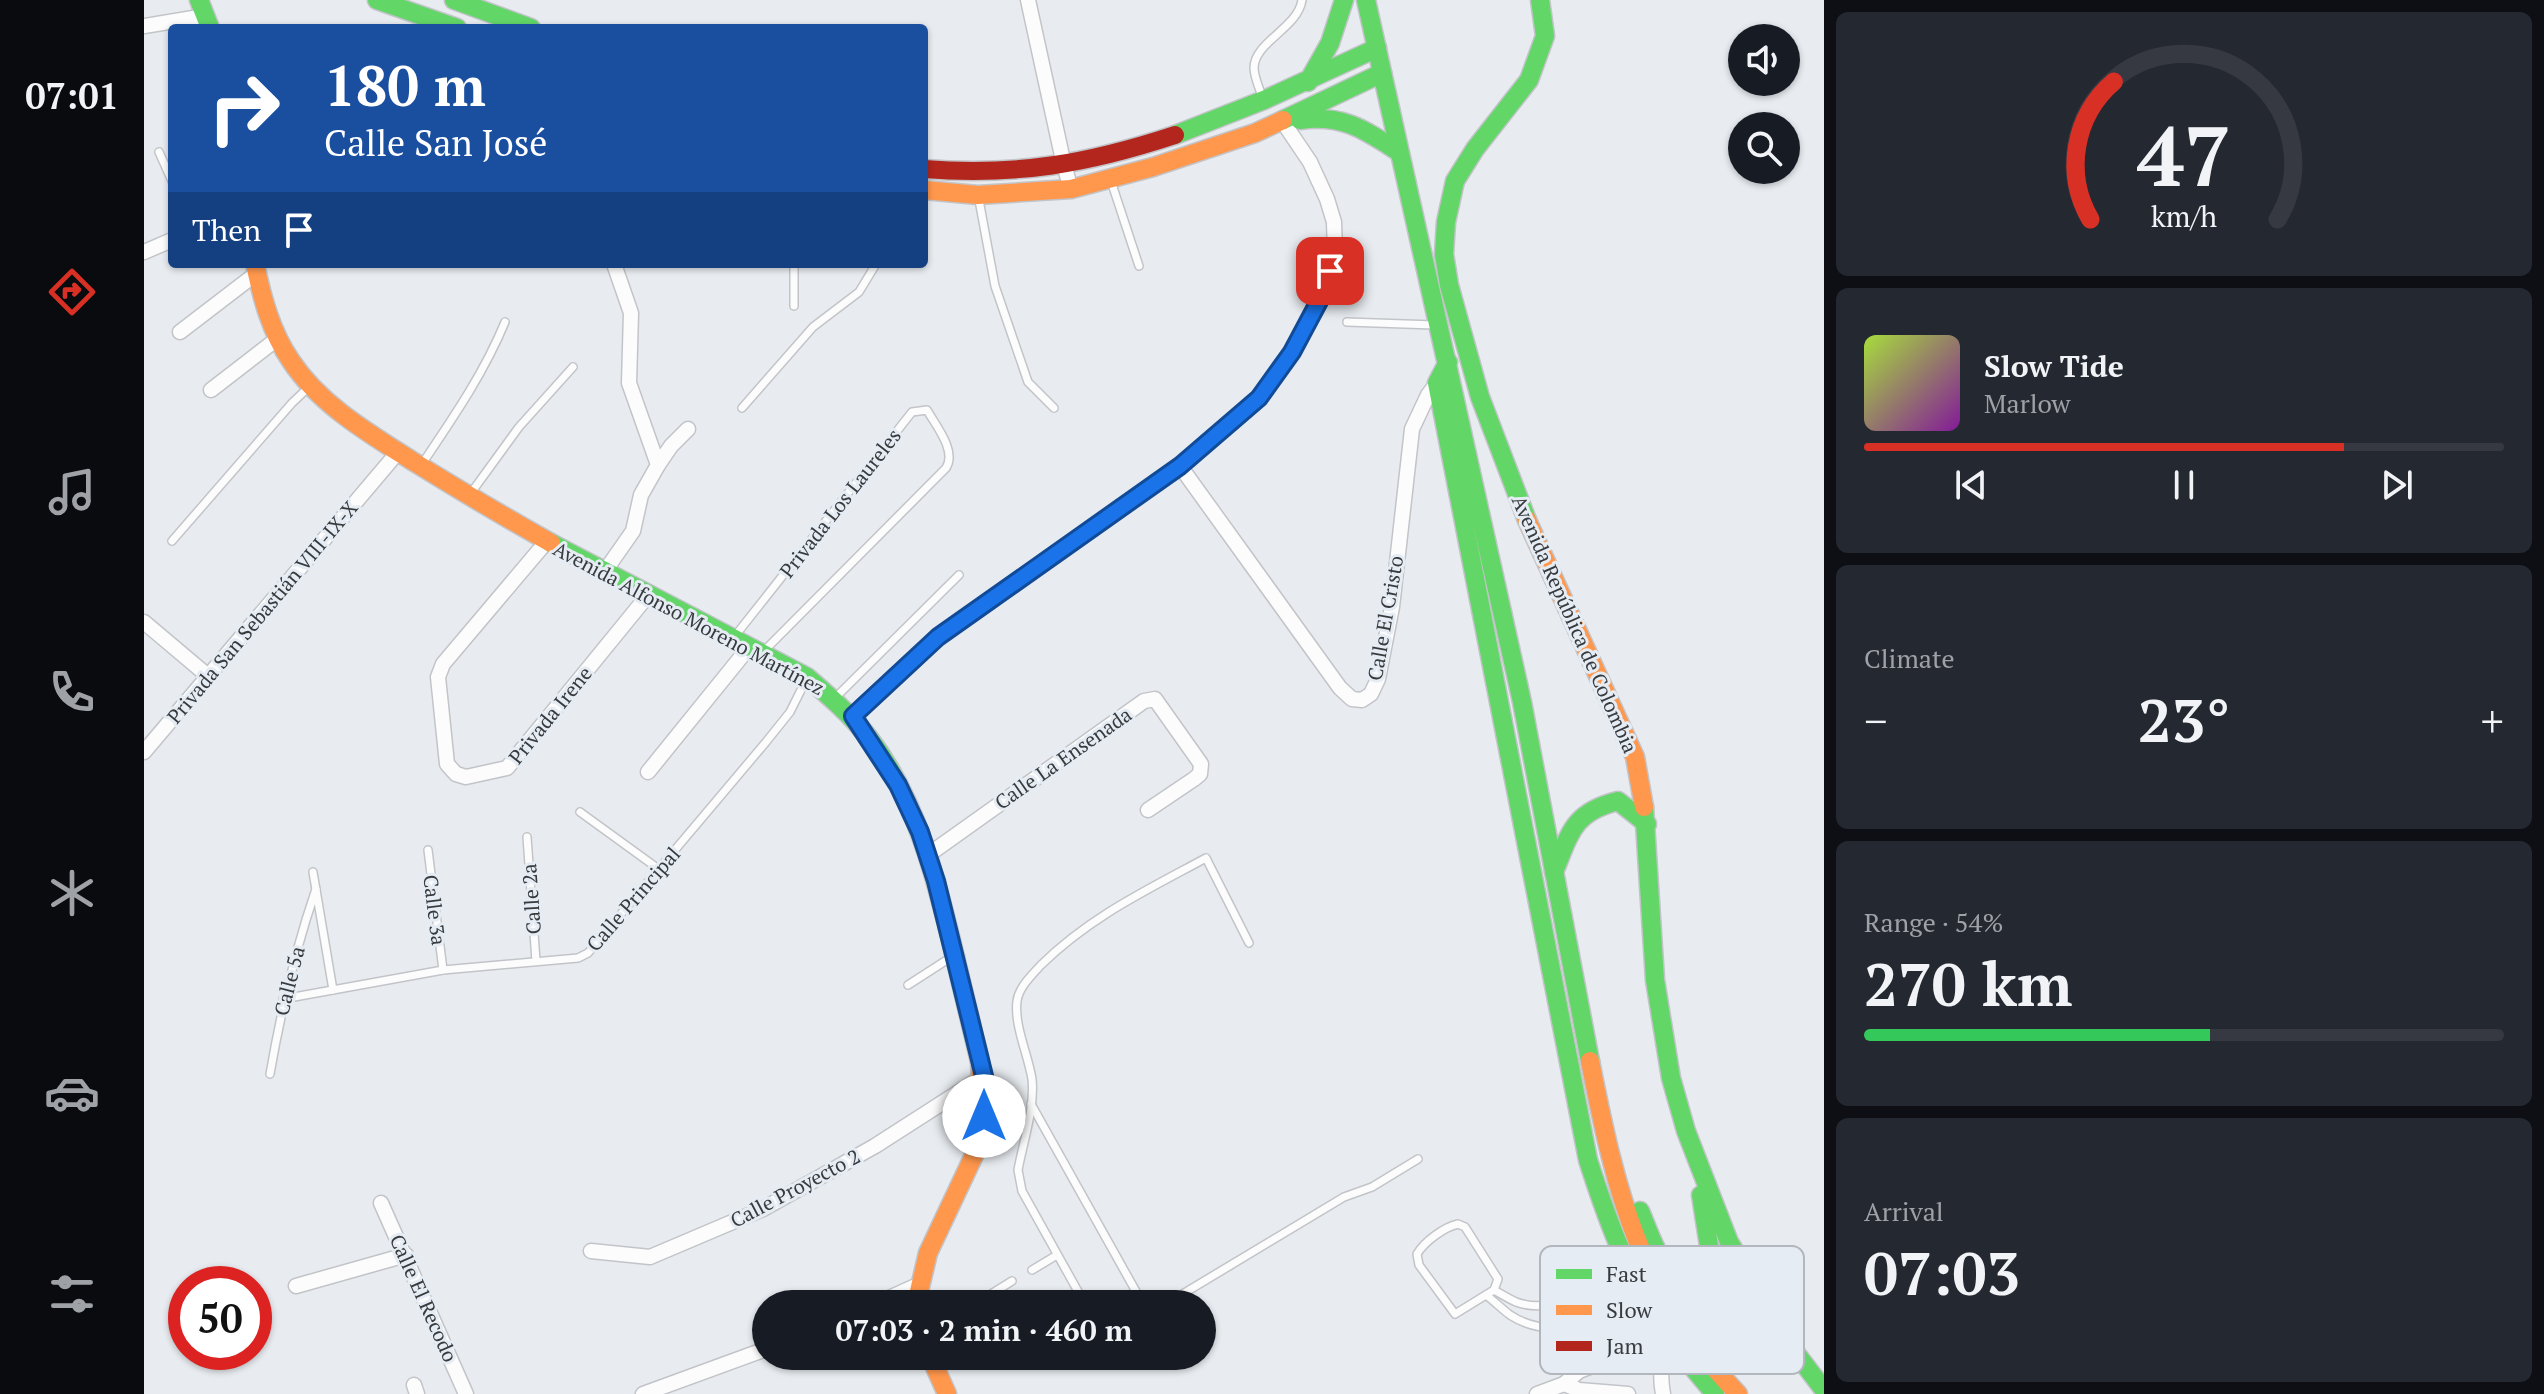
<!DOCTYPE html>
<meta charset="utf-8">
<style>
:root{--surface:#171b24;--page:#242831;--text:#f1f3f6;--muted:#9ea1a6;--line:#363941;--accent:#d93025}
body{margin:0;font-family:"PT Serif",serif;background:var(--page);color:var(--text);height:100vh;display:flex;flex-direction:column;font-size:30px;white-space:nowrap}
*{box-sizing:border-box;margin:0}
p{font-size:26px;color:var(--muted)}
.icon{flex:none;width:44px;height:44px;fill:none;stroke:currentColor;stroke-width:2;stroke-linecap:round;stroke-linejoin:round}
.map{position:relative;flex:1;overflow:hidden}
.drawer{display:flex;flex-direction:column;gap:12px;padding:12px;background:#0d0f14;width:720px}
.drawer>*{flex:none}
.banner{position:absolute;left:24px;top:24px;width:760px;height:244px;border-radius:8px;box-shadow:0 2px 6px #0004;background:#1a4fa0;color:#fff;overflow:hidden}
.fabs{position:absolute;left:1584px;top:24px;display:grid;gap:16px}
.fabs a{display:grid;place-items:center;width:72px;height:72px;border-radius:50%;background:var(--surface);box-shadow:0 2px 6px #0004;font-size:40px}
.speed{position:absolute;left:24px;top:1266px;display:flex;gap:16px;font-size:40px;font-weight:700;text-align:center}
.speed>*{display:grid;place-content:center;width:104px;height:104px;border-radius:50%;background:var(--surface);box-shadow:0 2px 6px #0004;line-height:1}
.speed .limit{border:12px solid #d22;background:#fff;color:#111}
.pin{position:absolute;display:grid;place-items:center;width:68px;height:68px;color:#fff;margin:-34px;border-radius:16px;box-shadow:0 4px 12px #0006}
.me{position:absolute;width:88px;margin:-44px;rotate:0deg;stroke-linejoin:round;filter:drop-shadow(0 0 6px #0008)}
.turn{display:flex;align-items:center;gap:28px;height:168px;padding:0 24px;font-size:36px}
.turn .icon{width:104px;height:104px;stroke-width:2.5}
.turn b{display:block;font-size:56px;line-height:68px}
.then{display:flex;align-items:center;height:76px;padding:0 24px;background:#0003;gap:16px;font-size:30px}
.big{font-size:60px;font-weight:600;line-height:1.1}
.drawer .card{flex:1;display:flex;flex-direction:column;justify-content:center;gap:12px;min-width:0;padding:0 28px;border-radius:12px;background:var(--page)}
.drawer .dial{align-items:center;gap:0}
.dial svg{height:208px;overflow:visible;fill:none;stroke:var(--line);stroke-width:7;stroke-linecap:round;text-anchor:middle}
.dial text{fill:var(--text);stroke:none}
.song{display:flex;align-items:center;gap:24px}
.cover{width:96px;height:96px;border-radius:12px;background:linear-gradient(135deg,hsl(80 70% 55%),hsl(290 70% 35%))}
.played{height:8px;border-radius:4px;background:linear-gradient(90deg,var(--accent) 75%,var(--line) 75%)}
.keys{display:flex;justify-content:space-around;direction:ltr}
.heat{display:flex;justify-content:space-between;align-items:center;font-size:44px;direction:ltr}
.charge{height:12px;border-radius:6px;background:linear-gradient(90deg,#34c759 54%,var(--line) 0)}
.trip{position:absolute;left:608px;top:1290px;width:464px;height:80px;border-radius:40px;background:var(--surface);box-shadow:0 2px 6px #0004;font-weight:600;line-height:80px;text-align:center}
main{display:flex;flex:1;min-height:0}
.tab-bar{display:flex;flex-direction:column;width:144px;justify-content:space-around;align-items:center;background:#090b0e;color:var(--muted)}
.tab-bar .icon{width:56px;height:56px}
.tab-bar .current{color:var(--accent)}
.tab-bar b{font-size:36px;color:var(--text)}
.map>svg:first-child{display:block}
</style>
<main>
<nav class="tab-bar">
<b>07:01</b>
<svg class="icon current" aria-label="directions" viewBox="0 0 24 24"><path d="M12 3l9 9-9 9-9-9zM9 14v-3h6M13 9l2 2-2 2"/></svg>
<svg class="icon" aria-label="music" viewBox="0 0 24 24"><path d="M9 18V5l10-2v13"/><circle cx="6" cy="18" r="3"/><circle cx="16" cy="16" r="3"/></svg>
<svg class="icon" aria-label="phone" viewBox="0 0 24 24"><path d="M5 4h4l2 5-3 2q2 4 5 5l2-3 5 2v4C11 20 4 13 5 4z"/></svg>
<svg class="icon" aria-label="climate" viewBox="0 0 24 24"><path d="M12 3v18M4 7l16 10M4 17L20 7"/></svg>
<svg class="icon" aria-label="car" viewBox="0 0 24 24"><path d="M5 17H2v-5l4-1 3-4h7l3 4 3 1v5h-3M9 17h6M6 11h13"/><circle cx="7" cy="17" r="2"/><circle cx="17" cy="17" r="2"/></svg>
<svg class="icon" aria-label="filters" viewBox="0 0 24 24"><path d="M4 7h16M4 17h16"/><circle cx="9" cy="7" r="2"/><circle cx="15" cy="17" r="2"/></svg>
</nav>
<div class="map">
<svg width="1680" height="1394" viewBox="0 0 1680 1394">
<rect width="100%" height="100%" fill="#e8ecf0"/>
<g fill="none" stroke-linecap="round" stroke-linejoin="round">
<defs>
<g id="lane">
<path d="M1119,99C1116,90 1110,77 1110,68C1110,42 1154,28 1158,0"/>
<path d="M15,152L28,181"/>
<path d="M967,181L995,266"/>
<path d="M835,200L851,286L884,382L910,408"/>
<path d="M650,306V264"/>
<path d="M1203,322L1290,325"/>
<path d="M598,408L669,327L715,292L732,264"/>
<path d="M278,464C309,418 340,373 361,322"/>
<path d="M327,493L375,427L429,367"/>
<path d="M28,541L148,403L166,386"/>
<path d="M591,636L768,412L783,410C792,426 813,451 802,468L621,650"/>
<path d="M692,697L815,575"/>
<path d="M436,812L516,870"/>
<path d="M383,837L392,961"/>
<path d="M284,850L299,970"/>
<path d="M169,872L189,990"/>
<path d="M764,985L809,956"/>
<path d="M139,999L299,970L434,958L444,953L622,742L646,712L663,678"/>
<path d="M126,1074C137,1011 151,950 172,889"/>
<path d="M887,1104L999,1304"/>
<path d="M1314,1224L1321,1227L1354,1279L1350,1290L1311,1314L1275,1265L1273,1254C1280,1242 1300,1227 1314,1224Z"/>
<path d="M888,1270L913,1255"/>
<path d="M1350,1290C1357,1294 1365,1299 1372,1302C1411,1316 1449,1288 1480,1270"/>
<path d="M1342,1295C1350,1301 1358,1309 1366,1315C1409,1343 1457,1320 1496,1299"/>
<path d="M831,1304L868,1281"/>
<path d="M941,1304L878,1191L874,1170C879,1142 891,1108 888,1079C884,1054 870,1026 873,1001C875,987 888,975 897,965C946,917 1001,891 1062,858L1105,943"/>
<path d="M1022,1304L1200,1197L1228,1187L1274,1159"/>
</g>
<g id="street">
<path d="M884,0L920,165L927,189"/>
<path d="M0,26L61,16"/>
<path d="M0,252L28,240"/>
<path d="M36,332L113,273"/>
<path d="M67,390L133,339"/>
<path d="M514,465L527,446L544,429"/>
<path d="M1036,466L1196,688L1208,699L1218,700L1227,694L1234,679L1248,607L1268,429L1284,395L1293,383"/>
<path d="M403,541L299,664L294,677L303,764L312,774L322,777L363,768L505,594"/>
<path d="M461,571L489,531L497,495L514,465L485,383L487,313L470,264"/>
<path d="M0,622L64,676"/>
<path d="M709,716L794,637L1036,466L1115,398L1148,352L1181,290L1191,252L1190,222L1183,199L1166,162L1139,122"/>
<path d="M0,752L254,452"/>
<path d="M504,772L606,646"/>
<path d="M784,855L1000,701L1011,699L1057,764L1056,774L1050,779L1004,810"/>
<path d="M237,1203L322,1394"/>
<path d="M447,1251L506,1257L619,1209L731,1146L840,1076"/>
<path d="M152,1286L262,1255"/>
<path d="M732,1304L774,1285"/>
<path d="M1420,1384L1435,1390L1484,1394"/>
<path d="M270,1385L273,1394"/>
<path d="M499,1394L622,1349"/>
<path d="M1393,1394L1420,1384L1435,1371L1525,1337"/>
<path d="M1519,1394C1515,1372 1518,1358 1525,1337"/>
</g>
<g id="fast">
<path d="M55,0L66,28"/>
<path d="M233,0L313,28"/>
<path d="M310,0L387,28"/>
<path d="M1222,0L1378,702L1446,1061"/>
<path d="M1164,82L1186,43L1200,0"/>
<path d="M1139,120L1238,73"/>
<path d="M1156,120C1199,114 1221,130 1255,152"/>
<path d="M1031,135L1120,100L1233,48"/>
<path d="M1304,362L1293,383L1444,1160C1462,1216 1482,1271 1513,1320C1530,1347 1551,1370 1571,1394"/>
<path d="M1383,520L1336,397L1305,285L1300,254L1302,222L1311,181L1331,149L1385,80L1401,36L1396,0"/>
<path d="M407,543L663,677C685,696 707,715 725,738C773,800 793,882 811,957"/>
<path d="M1500,807L1511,980L1527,1078L1542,1131L1585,1242L1651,1352L1680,1390"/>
<path d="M1410,872C1426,833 1429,812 1474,801L1503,824"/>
<path d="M1496,1211C1507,1236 1518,1278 1548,1284L1563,1275L1567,1259L1557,1195"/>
</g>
<g id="slow">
<path d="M780,190L834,195L927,189L1009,167L1111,133L1139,120"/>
<path d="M111,264C118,298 127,332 147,361C176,405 226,434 270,462C315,490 361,517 407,543"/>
<path d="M1383,520L1491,757L1500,807"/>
<path d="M1446,1061C1473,1197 1495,1291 1594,1394"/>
<path d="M772,1304L784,1253L833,1149L839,1121L836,1062L811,957"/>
<path d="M786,1356L803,1394"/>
</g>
<path id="jam" d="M780,169C873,176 943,164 1031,135"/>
</defs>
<use href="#lane" stroke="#c2c4c8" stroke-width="10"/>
<use href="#street" stroke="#c2c4c8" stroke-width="17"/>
<use href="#fast" stroke="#c2c4c8" stroke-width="21"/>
<use href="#slow" stroke="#c2c4c8" stroke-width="21"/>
<use href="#jam" stroke="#c2c4c8" stroke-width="21"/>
<use href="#lane" stroke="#fcfcfd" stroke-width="7"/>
<use href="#street" stroke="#fcfcfd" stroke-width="14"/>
<use href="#fast" stroke="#63d668" stroke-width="18"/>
<use href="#slow" stroke="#ff974d" stroke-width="18"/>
<use href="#jam" stroke="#b3261e" stroke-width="18"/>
</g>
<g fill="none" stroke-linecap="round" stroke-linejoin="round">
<defs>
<path id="route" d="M840,1116V1076L792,881L776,832L754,785L709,716L794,637L1036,466L1115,398L1148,352L1181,290L1186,271"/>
</defs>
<use href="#route" stroke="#114b97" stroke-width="20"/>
<use href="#route" stroke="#1a73e8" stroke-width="14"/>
</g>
<g text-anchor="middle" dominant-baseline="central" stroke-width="6" stroke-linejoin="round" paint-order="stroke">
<g font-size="20" fill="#383b3e" stroke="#e5ecf3">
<text transform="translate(696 503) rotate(-52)">Privada Los Laureles</text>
<text transform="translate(118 612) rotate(-50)">Privada San Sebastián VIII-IX-X</text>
<text transform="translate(545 618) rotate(28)">Avenida Alfonso Moreno Martínez</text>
<text transform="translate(1241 618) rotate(-80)">Calle El Cristo</text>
<text transform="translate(1431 624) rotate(66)">Avenida República de Colombia</text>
<text transform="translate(406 715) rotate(-51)">Privada Irene</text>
<text transform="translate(919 758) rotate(-35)">Calle La Ensenada</text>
<text transform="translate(387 899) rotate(-94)">Calle 2a</text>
<text transform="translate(489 899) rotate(-49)">Calle Principal</text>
<text transform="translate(291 910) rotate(83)">Calle 3a</text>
<text transform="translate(145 981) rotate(-76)">Calle 5a</text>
<text transform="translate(651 1188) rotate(-28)">Calle Proyecto 2</text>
<text transform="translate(280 1298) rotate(66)">Calle El Recodo</text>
</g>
</g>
<rect x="1396" y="1246" width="264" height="128" rx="12" fill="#e5ecf3" stroke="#b1b7bd" stroke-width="2"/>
<rect x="1412" y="1269" width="36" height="10" fill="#63d668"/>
<rect x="1412" y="1305" width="36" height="10" fill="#ff974d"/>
<rect x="1412" y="1341" width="36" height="10" fill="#b3261e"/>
<g font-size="22" fill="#383b3e">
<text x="1462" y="1282">Fast</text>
<text x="1462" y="1318">Slow</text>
<text x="1462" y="1354">Jam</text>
</g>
</svg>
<div class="fabs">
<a><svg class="icon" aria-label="sound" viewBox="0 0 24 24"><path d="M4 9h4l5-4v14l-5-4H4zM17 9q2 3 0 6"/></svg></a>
<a><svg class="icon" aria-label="search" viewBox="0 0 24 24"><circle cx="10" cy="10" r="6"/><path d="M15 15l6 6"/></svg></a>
</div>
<div class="speed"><div class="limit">50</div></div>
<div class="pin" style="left:1186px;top:271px;background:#d93025"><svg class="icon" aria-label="arrive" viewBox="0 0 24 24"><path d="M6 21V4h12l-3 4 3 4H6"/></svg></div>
<svg class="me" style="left:840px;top:1116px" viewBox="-20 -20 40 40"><circle r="19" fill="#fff"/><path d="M0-13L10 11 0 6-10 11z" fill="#1a73e8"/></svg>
<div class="trip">07:03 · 2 min · 460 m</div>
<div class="banner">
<div class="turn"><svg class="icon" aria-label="right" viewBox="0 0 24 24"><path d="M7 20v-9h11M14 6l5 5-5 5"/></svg><div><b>180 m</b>Calle San José</div></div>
<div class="then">Then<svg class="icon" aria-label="arrive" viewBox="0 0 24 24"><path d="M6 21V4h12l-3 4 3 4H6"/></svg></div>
</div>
</div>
<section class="drawer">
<div class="card dial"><svg viewBox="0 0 100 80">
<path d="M14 69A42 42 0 1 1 86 69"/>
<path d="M14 69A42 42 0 0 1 23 16" stroke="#d93025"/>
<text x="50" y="56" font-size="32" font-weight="700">47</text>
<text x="50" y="72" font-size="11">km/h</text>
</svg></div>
<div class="card">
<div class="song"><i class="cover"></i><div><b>Slow Tide</b><p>Marlow</p></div></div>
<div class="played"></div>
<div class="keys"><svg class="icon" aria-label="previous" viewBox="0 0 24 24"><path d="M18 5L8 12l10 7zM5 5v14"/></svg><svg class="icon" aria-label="pause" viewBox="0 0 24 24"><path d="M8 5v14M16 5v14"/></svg><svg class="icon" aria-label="next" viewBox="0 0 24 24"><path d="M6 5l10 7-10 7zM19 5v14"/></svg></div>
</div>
<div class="card"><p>Climate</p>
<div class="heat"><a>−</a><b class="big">23°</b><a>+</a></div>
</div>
<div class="card"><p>Range · 54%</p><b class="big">270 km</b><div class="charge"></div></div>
<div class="card"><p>Arrival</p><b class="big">07:03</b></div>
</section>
</main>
